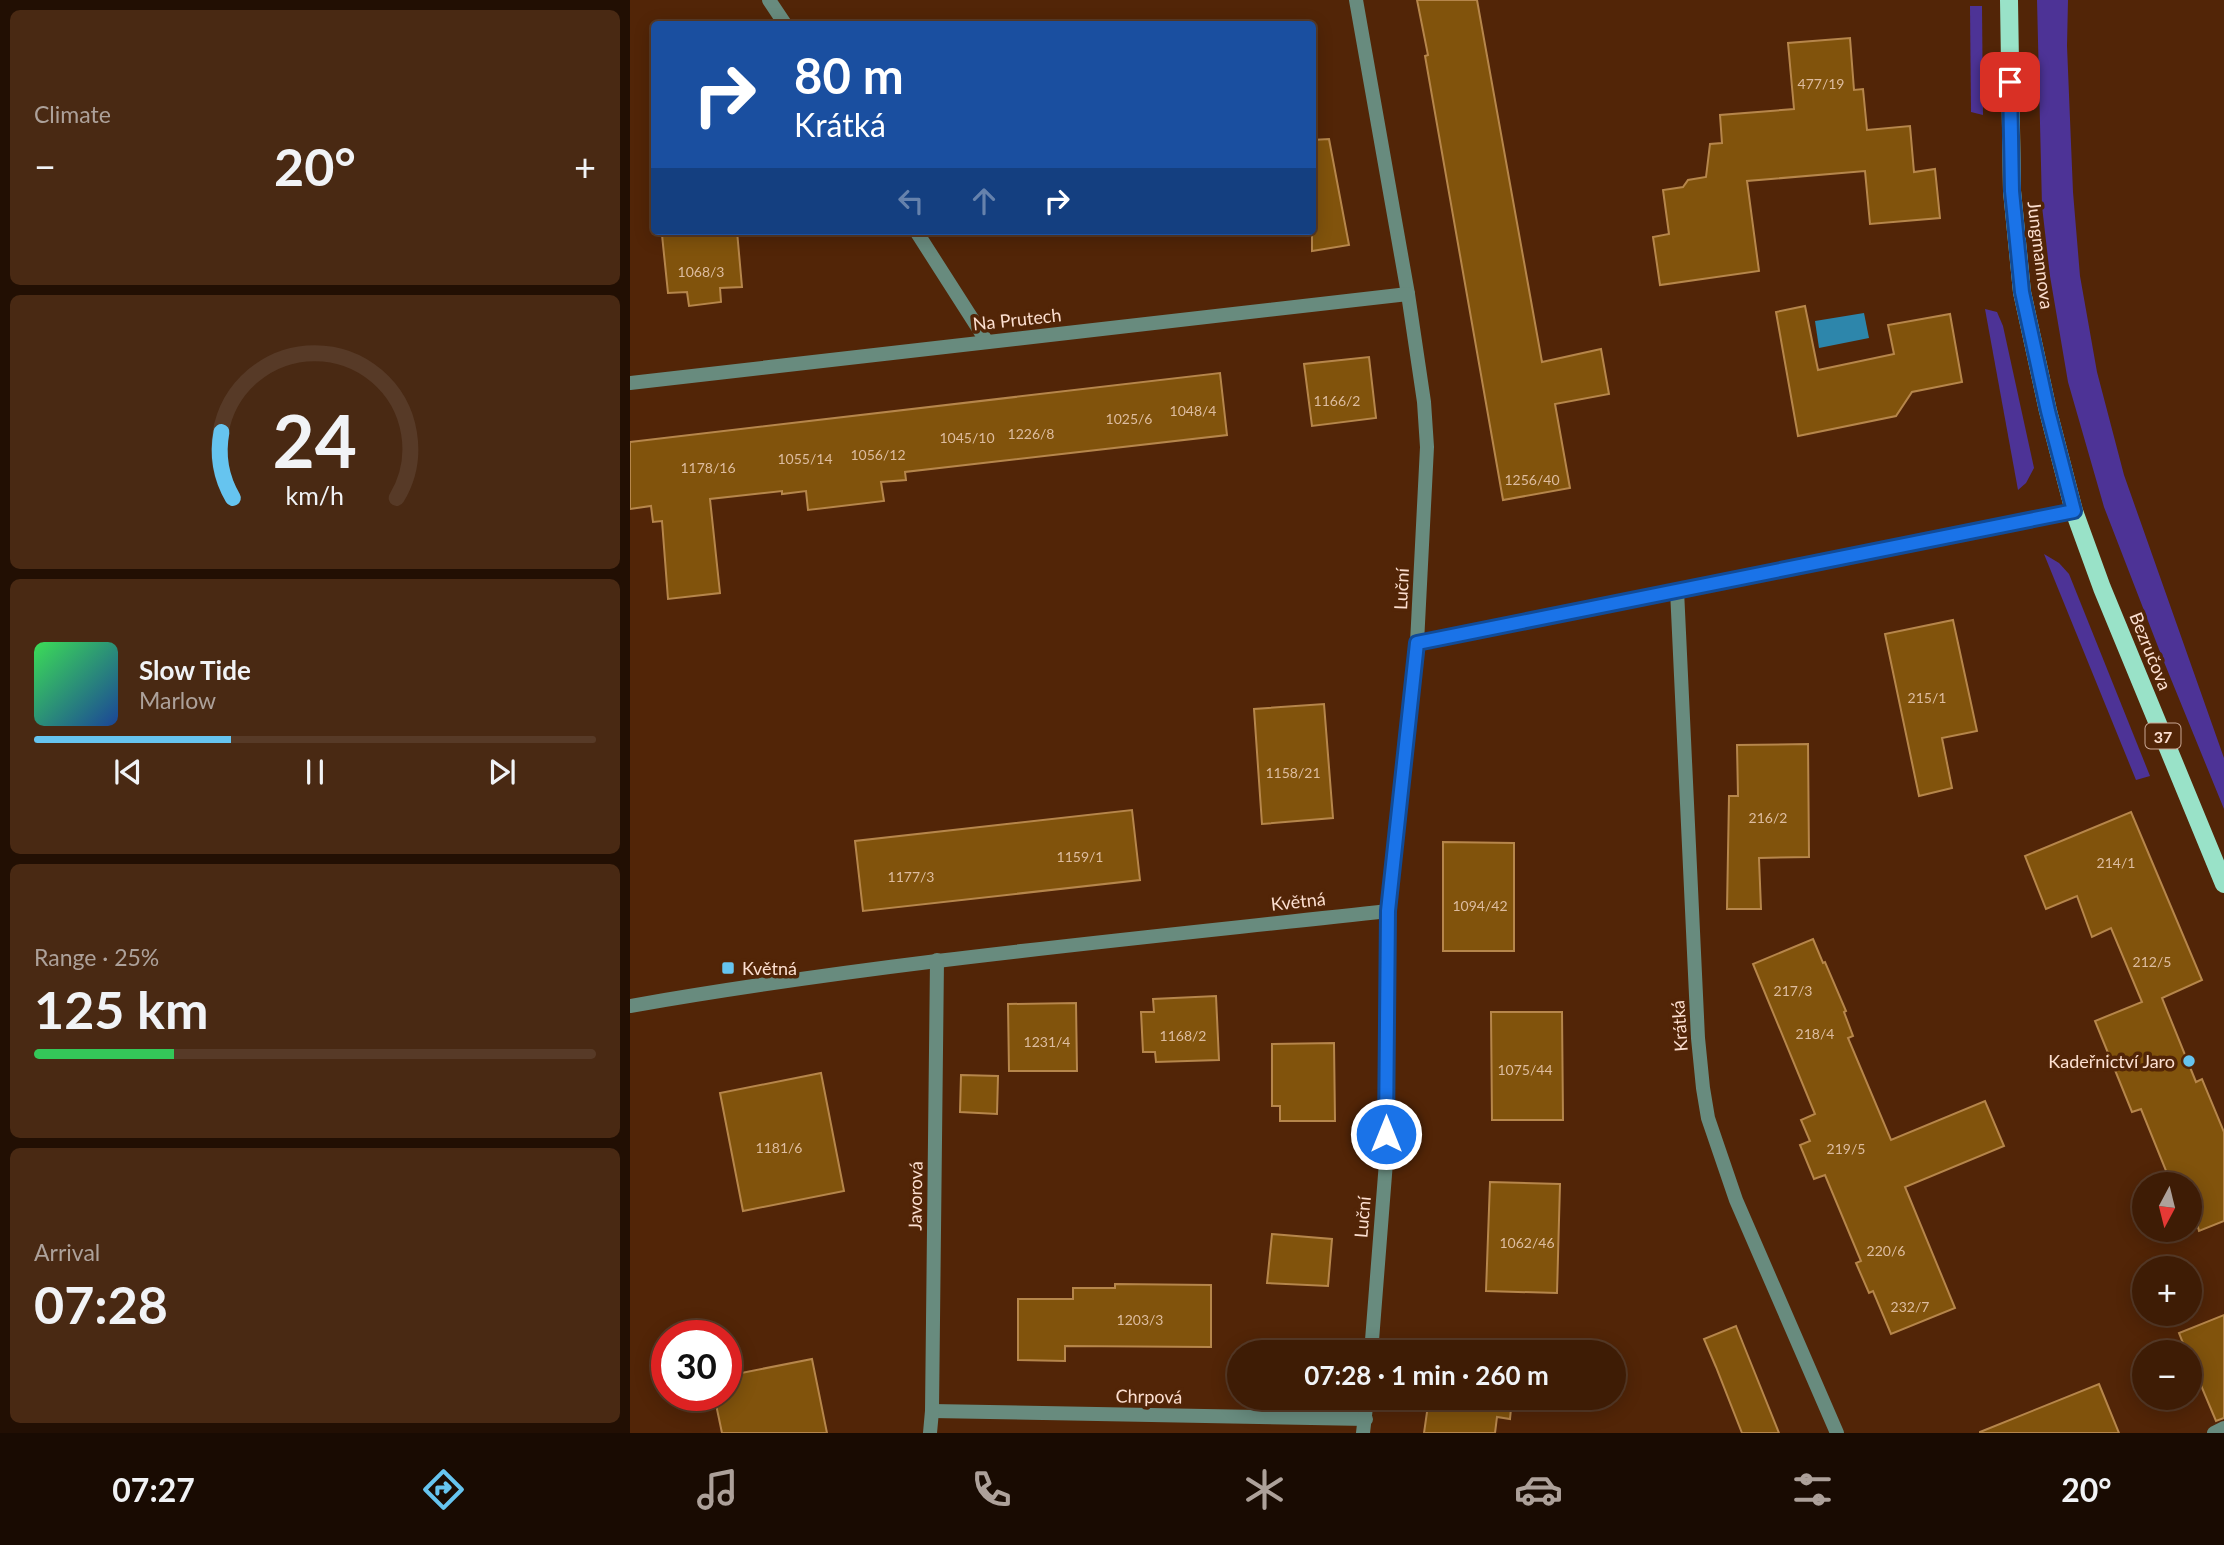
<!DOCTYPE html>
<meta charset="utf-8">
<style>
:root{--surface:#3e1c05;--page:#492913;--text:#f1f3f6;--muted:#ada19a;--line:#573a27;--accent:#66c4ef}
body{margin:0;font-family:Lato,sans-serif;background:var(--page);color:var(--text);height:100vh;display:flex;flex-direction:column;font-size:26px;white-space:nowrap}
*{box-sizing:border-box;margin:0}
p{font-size:23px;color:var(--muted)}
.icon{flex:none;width:38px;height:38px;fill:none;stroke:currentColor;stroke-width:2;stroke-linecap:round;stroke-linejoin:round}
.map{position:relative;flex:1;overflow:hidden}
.details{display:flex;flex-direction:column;gap:10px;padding:10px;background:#220f03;width:630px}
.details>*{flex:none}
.guide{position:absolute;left:21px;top:21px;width:665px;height:214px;border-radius:7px;box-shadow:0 4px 18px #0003,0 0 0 2px var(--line);background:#1a4fa0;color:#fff;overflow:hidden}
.needle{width:46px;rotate:187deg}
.tools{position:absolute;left:1502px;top:1172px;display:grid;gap:14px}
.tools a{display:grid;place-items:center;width:70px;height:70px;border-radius:50%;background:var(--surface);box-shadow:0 4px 18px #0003,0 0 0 2px var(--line);font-size:35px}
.speed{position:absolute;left:21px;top:1320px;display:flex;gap:14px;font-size:35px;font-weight:700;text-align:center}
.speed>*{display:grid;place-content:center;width:91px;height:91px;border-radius:50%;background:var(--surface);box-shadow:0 4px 18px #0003,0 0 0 2px var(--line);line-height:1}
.speed .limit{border:10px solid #d22;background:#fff;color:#111}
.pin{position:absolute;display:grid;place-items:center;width:60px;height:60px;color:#fff;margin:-30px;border-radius:14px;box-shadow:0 4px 10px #0006}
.me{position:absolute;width:77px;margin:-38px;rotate:0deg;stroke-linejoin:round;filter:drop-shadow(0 0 5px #0008)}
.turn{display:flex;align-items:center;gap:24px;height:147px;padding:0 28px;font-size:32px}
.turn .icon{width:91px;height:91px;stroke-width:2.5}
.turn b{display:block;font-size:49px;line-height:60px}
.lanes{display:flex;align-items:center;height:66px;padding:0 28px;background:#0003;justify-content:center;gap:35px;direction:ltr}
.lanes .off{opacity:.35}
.big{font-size:52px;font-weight:700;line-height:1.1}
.details .tile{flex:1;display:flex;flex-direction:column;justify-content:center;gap:10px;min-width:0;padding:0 24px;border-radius:10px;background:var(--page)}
.details .dial{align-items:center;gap:0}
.dial svg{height:182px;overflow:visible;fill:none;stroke:var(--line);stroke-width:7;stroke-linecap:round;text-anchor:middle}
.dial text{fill:var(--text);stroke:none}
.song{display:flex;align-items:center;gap:21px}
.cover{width:84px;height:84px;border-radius:10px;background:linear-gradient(135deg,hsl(130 70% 55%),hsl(220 70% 35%))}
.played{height:7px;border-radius:4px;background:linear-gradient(90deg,var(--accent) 35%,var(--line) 35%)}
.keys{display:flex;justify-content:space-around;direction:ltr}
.heat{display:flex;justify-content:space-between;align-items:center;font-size:38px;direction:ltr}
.charge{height:10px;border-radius:5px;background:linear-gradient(90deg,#34c759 25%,var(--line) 0)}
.trip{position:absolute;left:597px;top:1340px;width:399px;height:70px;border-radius:35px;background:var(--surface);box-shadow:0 4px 18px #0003,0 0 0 2px var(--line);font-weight:700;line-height:70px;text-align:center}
.menu{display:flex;height:112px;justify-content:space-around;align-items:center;background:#190b02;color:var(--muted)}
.menu .icon{width:49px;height:49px}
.menu .current{color:var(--accent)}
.menu b{font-size:32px;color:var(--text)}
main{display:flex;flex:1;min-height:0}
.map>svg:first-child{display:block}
</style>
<main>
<section class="details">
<div class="tile"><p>Climate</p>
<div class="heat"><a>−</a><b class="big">20°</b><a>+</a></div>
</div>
<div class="tile dial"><svg viewBox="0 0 100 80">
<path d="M14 69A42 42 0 1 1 86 69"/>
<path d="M14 69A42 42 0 0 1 9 40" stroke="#66c4ef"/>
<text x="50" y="56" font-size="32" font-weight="700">24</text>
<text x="50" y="72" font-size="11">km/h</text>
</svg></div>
<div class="tile">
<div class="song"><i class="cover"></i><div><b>Slow Tide</b><p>Marlow</p></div></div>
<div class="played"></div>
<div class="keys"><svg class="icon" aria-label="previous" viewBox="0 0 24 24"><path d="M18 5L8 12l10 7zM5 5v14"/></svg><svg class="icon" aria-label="pause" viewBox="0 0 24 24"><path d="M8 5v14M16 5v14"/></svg><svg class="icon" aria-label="next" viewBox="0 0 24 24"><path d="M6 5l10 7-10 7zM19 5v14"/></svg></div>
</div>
<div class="tile"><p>Range · 25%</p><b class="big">125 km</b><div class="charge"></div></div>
<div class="tile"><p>Arrival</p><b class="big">07:28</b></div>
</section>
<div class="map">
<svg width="1594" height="1433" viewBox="0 0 1594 1433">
<rect width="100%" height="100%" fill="#522507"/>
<g fill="#4d3396">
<path d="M1407,0H1438L1437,46L1443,192L1450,276L1467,372L1494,475L1594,758V809L1532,657L1474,507L1438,382L1420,276L1412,206Z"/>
<path d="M1340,6H1352L1353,115L1341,112Z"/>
<path d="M1355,309L1367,312L1373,326L1404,468L1396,483L1388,490Z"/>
<path d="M1414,554L1429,563L1439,574L1520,776L1506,780Z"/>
</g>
<path fill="#2d86ab" d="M1234,313L1239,338L1189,348L1185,321Z"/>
<g fill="#81530c" stroke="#b6864b" stroke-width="2">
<path d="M787,0H847L912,362L971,349L979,394L925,404L940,488L873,500L795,56L798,55Z"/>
<path d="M1220,38L1224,90L1233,89L1237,130L1280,126L1284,172L1305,169L1310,218L1240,224L1235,171L1117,181L1129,271L1030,285L1023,237L1039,234L1033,190L1053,187L1058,180L1076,177L1080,144L1092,143L1090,115L1164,109L1158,43Z"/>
<path d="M699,139L719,245L682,251V140Z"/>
<path d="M68,231H107L112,287L90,288L91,302L59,306L57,292L38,293L32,235Z"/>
<path d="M1175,306L1188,370L1264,354L1258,325L1320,314L1332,382L1282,392L1266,416L1168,436L1146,312Z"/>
<path d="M739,357L746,418L682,426L674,364Z"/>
<path d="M590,373L597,435L275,472L276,480L251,482L254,501L178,510L176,491L152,494V491L80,499L90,593L38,599L32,521L23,522L21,506L0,509V442Z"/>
<path d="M1323,620L1347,731L1312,738L1322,788L1289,796L1255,634Z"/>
<path d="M694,704L703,818L632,824L624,709Z"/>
<path d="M1178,744L1179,857L1129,858L1131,909H1097L1099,796H1108L1107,745Z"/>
<path d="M502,810L510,880L233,911L225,841Z"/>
<path d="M1501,812L1572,980L1532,998L1566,1082L1572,1079L1594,1132V1221L1569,1231L1568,1227L1556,1232L1555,1230H1559V1185H1536L1534,1181L1539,1178L1511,1109L1502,1112L1465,1021L1512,1002L1481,928L1462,937L1447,896L1416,909L1395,856Z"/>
<path d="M813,842L884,843V951H813Z"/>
<path d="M1183,939L1193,963L1195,962L1216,1011L1214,1012L1223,1036L1218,1038L1261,1140L1355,1101L1374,1146L1275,1187L1325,1308L1261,1334L1243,1291L1239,1293L1226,1263L1231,1261L1195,1175L1184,1179L1170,1145L1180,1141L1171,1120L1185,1114L1123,964Z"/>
<path d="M586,996L589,1060L526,1062L525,1052H513L511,1012H524L523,999Z"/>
<path d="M446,1003L447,1071H379L378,1004Z"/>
<path d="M861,1012H932L933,1120H862Z"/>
<path d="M704,1043L705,1121H650V1106H642V1044Z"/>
<path d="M191,1073L214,1191L113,1211L90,1093Z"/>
<path d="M331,1075L368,1076L367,1114L330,1112Z"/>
<path d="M860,1182L930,1184L927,1293L856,1291Z"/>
<path d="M642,1234L702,1239L698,1286L637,1283Z"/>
<path d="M485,1284L581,1285V1347L435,1346V1361L388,1360V1299H443V1288H485Z"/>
<path d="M1594,1315V1418L1586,1421L1559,1357V1353H1557L1549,1333Z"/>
<path d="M1106,1326L1114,1346L1149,1433H1112L1086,1367L1074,1339Z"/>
<path d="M805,1345L860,1353H805Z"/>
<path d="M182,1359L197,1433H92L84,1395H96V1376Z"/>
<path d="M1469,1384L1489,1433H1350V1432Z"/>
<path d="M799,1398H882L880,1419L867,1417L865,1433H794Z"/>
</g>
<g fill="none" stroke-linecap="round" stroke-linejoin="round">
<g stroke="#688b7e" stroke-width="14">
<path d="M139,0L155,24"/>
<path d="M726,0L778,294L794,402L797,447L787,643L758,911L756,1162L741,1353"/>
<path d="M286,231L357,342"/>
<path d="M0,383L778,294"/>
<path d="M1047,590L1068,1038L1073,1088L1078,1118L1106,1200L1207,1433"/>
<path d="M787,643L1444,511"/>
<path d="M0,1006C251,962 505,939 758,911"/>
<path d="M302,1411L736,1419"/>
<path d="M300,1433L302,1411L307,960"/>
<path d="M733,1433L737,1398"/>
<path d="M1584,1433L1594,1428"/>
</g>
<path stroke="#99e2c8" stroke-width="18" d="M1379,0L1382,191L1392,292L1418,411L1444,511L1472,588L1594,884"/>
</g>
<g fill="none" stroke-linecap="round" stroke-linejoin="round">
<defs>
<path id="route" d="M756,1134L758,911L787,643L1444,511L1418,411L1392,292L1382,191L1380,82"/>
</defs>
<use href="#route" stroke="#114b97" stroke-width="18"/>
<use href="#route" stroke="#1a73e8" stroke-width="12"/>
</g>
<g fill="#66c4ef" stroke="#522507" stroke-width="2.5">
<rect x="91" y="961" width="14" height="14" rx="3.5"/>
<circle cx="1559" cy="1061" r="7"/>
</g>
<g text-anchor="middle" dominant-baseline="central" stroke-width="7" stroke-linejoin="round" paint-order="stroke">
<g font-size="14" fill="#ddbc9f">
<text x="1191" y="83">477/19</text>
<text x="71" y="271">1068/3</text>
<text x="707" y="400">1166/2</text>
<text x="563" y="410">1048/4</text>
<text x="499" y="418">1025/6</text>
<text x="401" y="433">1226/8</text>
<text x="337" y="437">1045/10</text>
<text x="248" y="454">1056/12</text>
<text x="175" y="458">1055/14</text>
<text x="78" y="467">1178/16</text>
<text x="902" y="479">1256/40</text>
<text x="1297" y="697">215/1</text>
<text x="663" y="772">1158/21</text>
<text x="1138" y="817">216/2</text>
<text x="450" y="856">1159/1</text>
<text x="1486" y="862">214/1</text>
<text x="281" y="876">1177/3</text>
<text x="850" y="905">1094/42</text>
<text x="1522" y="961">212/5</text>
<text x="1163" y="990">217/3</text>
<text x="1185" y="1033">218/4</text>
<text x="553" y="1035">1168/2</text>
<text x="417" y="1041">1231/4</text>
<text x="895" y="1069">1075/44</text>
<text x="149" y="1147">1181/6</text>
<text x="1216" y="1148">219/5</text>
<text x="897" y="1242">1062/46</text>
<text x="1256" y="1250">220/6</text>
<text x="1280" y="1306">232/7</text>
<text x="510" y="1319">1203/3</text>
</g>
<rect fill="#522507" stroke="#c9a794" stroke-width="2" x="1515.5" y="723.5" width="35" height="25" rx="5"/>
<g font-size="16" font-weight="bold" fill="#fcdfd0">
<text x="1533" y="736">37</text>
</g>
<g font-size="18" fill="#fcdfd0" stroke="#522507">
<text transform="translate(1411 255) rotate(83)">Jungmannova</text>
<text transform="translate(387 319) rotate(-6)">Na Prutech</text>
<text transform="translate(771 589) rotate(-87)">Luční</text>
<text transform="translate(1521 651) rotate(68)">Bezručova</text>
<text transform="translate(668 901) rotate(-6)">Květná</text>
<text transform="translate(1049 1026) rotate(-94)">Krátká</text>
<text transform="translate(285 1196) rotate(-89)">Javorová</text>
<text transform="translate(732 1217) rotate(-85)">Luční</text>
<text transform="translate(519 1396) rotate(1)">Chrpová</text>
</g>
<g font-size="18" fill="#fcdfd0" stroke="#522507" text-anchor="start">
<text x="112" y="968">Květná</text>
<text x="1545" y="1061" text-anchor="end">Kadeřnictví Jaro</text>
</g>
</g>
</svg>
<div class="tools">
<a><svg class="needle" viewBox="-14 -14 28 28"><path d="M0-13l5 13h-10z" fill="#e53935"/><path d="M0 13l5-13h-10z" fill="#ada19a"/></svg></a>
<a>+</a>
<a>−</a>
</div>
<div class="speed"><div class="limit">30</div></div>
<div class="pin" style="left:1380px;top:82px;background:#d93025"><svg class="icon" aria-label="arrive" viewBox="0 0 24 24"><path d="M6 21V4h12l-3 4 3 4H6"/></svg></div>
<svg class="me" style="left:756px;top:1134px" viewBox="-20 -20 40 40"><circle r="17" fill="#1a73e8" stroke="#fff" stroke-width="3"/><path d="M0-11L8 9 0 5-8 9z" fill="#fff"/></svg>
<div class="trip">07:28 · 1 min · 260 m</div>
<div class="guide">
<div class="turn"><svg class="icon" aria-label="right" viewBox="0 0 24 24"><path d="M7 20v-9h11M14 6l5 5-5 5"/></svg><div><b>80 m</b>Krátká</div></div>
<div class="lanes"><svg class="icon off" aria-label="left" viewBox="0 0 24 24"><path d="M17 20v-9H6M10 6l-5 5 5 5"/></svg><svg class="icon off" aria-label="ahead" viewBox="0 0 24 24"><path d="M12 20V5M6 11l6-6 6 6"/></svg><svg class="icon" aria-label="right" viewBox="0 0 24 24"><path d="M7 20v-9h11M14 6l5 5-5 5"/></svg></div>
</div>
</div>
</main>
<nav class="menu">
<b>07:27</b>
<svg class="icon current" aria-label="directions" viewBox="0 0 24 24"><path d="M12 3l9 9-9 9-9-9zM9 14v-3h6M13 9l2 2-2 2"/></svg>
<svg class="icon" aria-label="music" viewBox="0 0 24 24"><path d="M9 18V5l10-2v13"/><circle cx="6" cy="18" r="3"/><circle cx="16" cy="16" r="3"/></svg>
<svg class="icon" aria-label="phone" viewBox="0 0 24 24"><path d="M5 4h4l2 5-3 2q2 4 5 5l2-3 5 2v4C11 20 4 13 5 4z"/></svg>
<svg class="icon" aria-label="climate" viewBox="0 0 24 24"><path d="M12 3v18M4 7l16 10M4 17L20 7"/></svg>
<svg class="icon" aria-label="car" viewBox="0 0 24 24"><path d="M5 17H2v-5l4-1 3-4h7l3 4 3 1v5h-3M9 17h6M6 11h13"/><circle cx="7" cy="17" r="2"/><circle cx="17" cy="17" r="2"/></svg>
<svg class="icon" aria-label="filters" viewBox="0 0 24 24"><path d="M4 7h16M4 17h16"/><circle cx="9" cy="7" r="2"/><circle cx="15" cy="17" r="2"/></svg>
<b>20°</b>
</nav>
